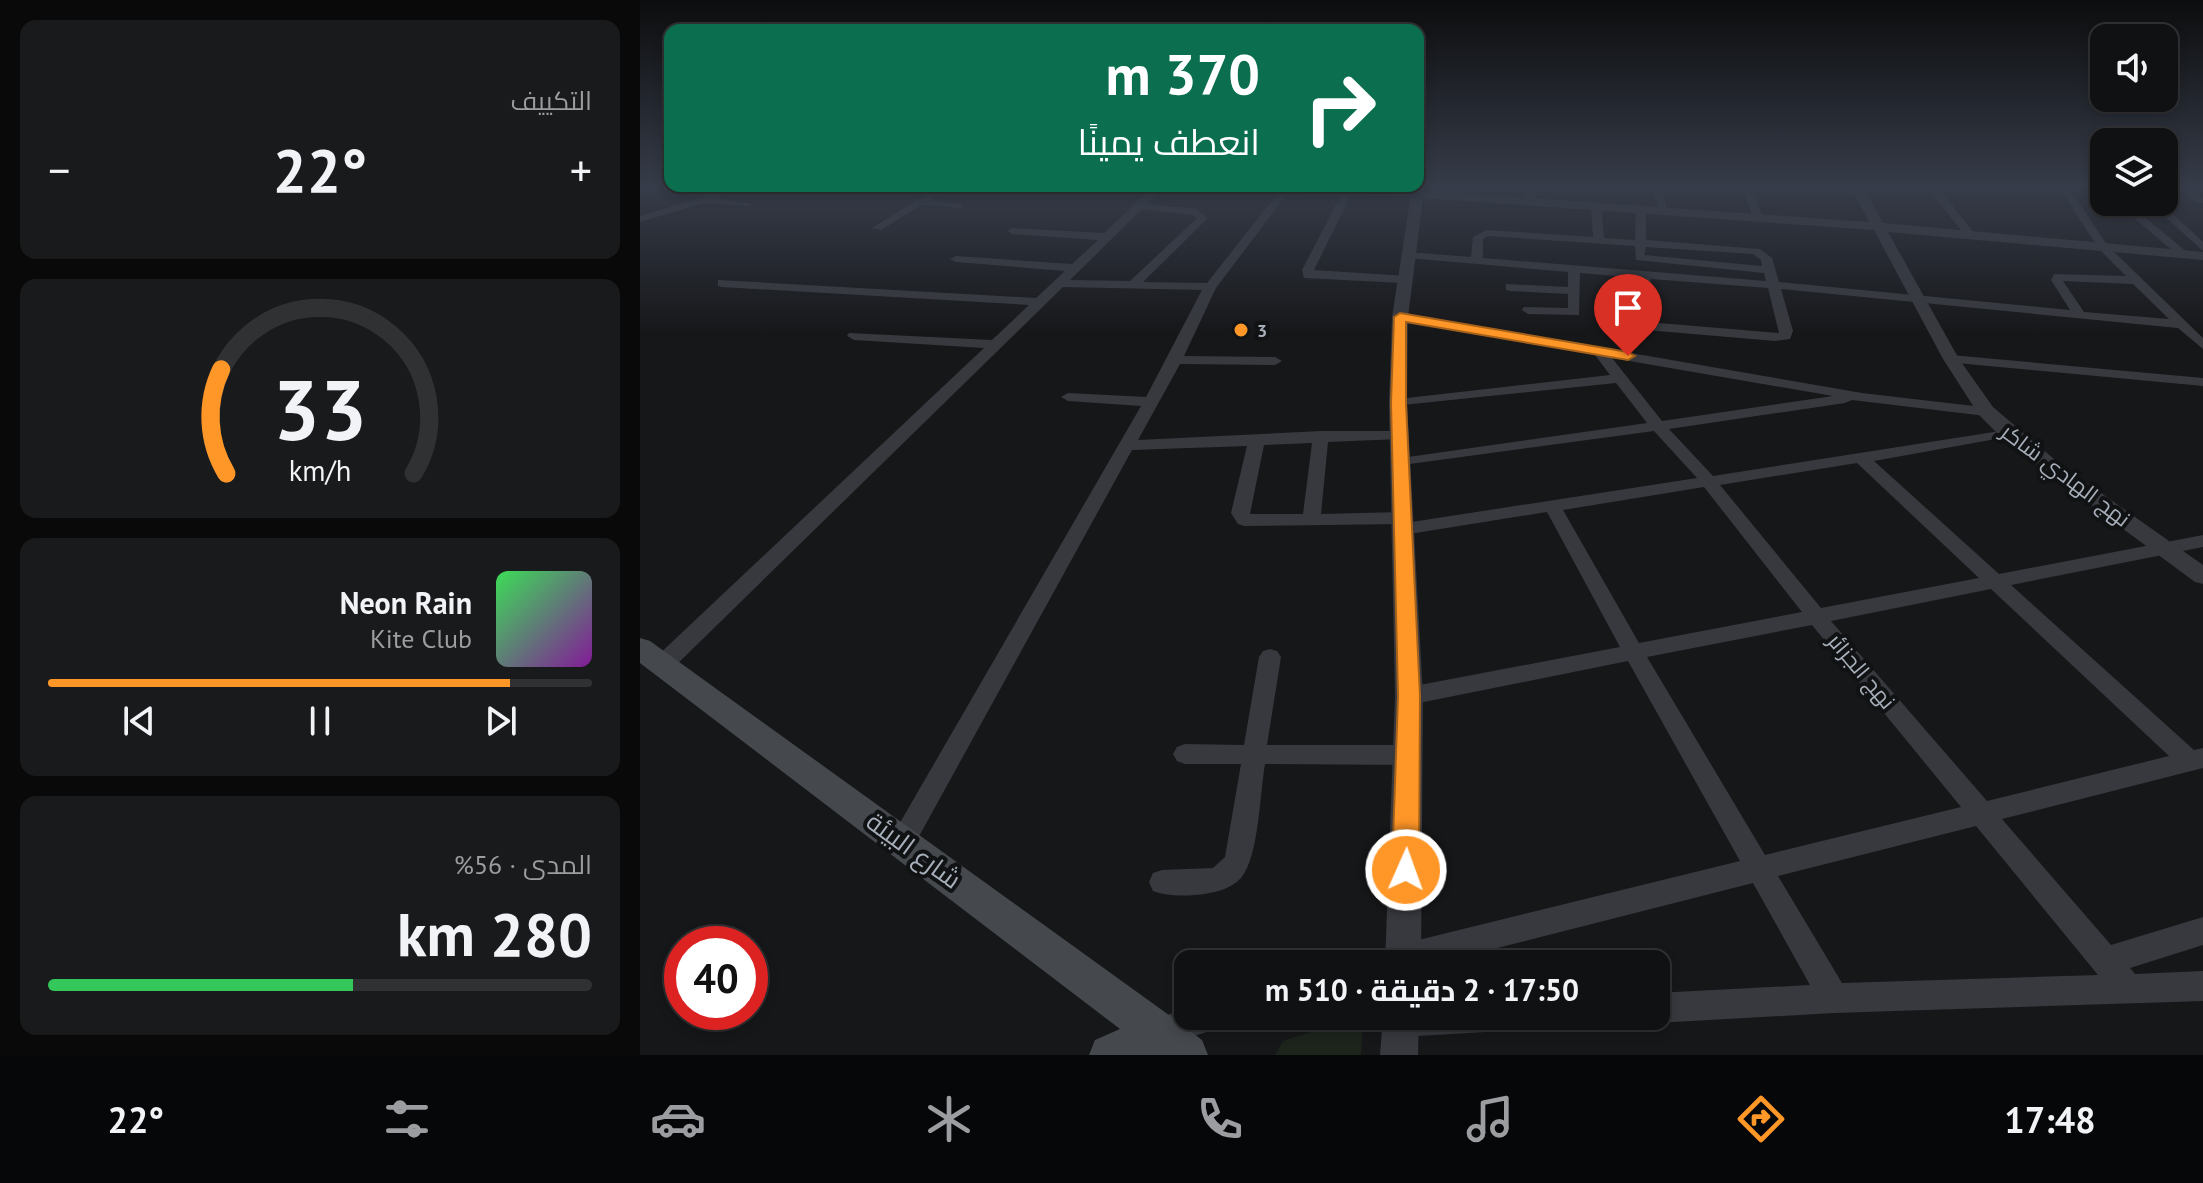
<!DOCTYPE html>
<html lang="ar">
<meta charset="utf-8">
<style>
:root{--surface:#101113;--page:#191a1c;--text:#f1f3f6;--muted:#9c9da0;--line:#303133;--accent:#ff9628}
body{margin:0;font-family:"PT Sans",Cairo,sans-serif;background:var(--page);color:var(--text);direction:rtl;height:100vh;display:flex;flex-direction:column;font-size:30px;white-space:nowrap}
*{box-sizing:border-box;margin:0}
p{font-size:26px;color:var(--muted)}
.icon{flex:none;width:44px;height:44px;fill:none;stroke:currentColor;stroke-width:2;stroke-linecap:round;stroke-linejoin:round}
.map{position:relative;flex:1;overflow:hidden;direction:ltr}
.side{display:flex;flex-direction:column;gap:20px;padding:20px;background:#09090a;width:640px}
.side>*{flex:none}
.banner{position:absolute;left:24px;top:24px;width:760px;height:168px;border-radius:16px;box-shadow:0 4px 12px #0003,0 0 0 2px var(--line);direction:rtl;background:#0b6e4f;color:#fff;overflow:hidden}
.buttons{position:absolute;left:1450px;top:24px;display:grid;gap:16px}
.buttons a{display:grid;place-items:center;width:88px;height:88px;border-radius:16px;background:var(--surface);box-shadow:0 4px 12px #0003,0 0 0 2px var(--line);font-size:40px}
.speed{position:absolute;left:24px;top:926px;display:flex;gap:16px;font-size:40px;font-weight:700;text-align:center}
.speed>*{display:grid;place-content:center;width:104px;height:104px;border-radius:50%;background:var(--surface);box-shadow:0 4px 12px #0003,0 0 0 2px var(--line);line-height:1}
.speed .limit{border:12px solid #d22;background:#fff;color:#111}
.pin{position:absolute;display:grid;place-items:center;width:68px;height:68px;color:#fff;margin:-82px -34px;border-radius:50% 50% 50% 0;rotate:-45deg;box-shadow:0 0 8px #0007}
.pin .icon{rotate:45deg}
.me{position:absolute;width:88px;margin:-44px;rotate:2deg;stroke-linejoin:round;filter:drop-shadow(0 0 6px #0008)}
.turn{display:flex;align-items:center;gap:28px;height:168px;padding:0 32px;font-size:36px}
.turn .icon{width:104px;height:104px;stroke-width:2.5}
.turn b{display:block;font-size:56px;line-height:68px}
.big{font-size:60px;font-weight:700;line-height:1.1}
.side .tile{flex:1;display:flex;flex-direction:column;justify-content:center;gap:12px;min-width:0;padding:0 28px;border-radius:16px;background:var(--page)}
.side .dial{align-items:center;gap:0}
.dial svg{height:208px;overflow:visible;fill:none;stroke:var(--line);stroke-width:7;stroke-linecap:round;text-anchor:middle}
.dial text{fill:var(--text);stroke:none}
.song{display:flex;align-items:center;gap:24px}
.cover{width:96px;height:96px;border-radius:12px;background:linear-gradient(135deg,hsl(130 70% 55%),hsl(290 70% 35%))}
.played{height:8px;border-radius:4px;background:linear-gradient(90deg,var(--accent) 85%,var(--line) 85%)}
.keys{display:flex;justify-content:space-around;direction:ltr}
.heat{display:flex;justify-content:space-between;align-items:center;font-size:44px;direction:ltr}
.charge{height:12px;border-radius:6px;background:linear-gradient(90deg,#34c759 56%,var(--line) 0)}
.trip{position:absolute;left:534px;top:950px;width:496px;height:80px;border-radius:16px;background:var(--surface);box-shadow:0 4px 12px #0003,0 0 0 2px var(--line);font-weight:700;line-height:80px;text-align:center;direction:rtl}
.menu{display:flex;height:128px;justify-content:space-around;align-items:center;background:#060708;color:var(--muted)}
.menu .icon{width:56px;height:56px}
.menu .selected{color:var(--accent)}
.menu b{font-size:36px;color:var(--text)}
main{display:flex;flex:1;min-height:0}
.map>svg:first-child{display:block}
</style>
<main>
<div class="map">
<svg width="1563" height="1055" viewBox="0 0 1563 1055">
<rect width="100%" height="100%" fill="#161719"/>
<path fill="#1c241c" d="M713,1018L723,1027L721,1055H635L643,1041Z"/>
<g fill="none" stroke-linecap="round" stroke-linejoin="round">
<g fill="#37393e" fill-rule="evenodd">
<path d="M11,186H24L0,196V190Z"/>
<path d="M47,186H61L36,197L28,195Z"/>
<path d="M87,186H100L76,198L111,204L110,206L64,203L0,222V216L60,198Z"/>
<path d="M299,186H311L290,200L321,204V208L281,205L241,230L232,228Z"/>
<path d="M514,186H525L507,204L556,209L568,218L503,282L567,283L638,193L607,186L777,191L782,194L777,197L711,195L674,270L767,276L769,279L763,283L664,278L662,270L701,195L647,194L576,288L544,356L635,357L642,361L635,365L540,364L498,440L681,431H766L768,434L760,439L688,442L681,514L763,512L772,518L765,523L1057,478L1014,431L755,466L753,463L755,460L761,458L1007,423L976,383L753,406V400L758,399L970,375L955,355L755,320L754,317L760,313L1222,393L1351,408V414L1346,416L1212,400L1205,403L1029,429L1073,476L1373,429L1375,432L1367,437L1234,461L1359,574L1563,535V547L1371,585L1554,750L1563,748V768L1362,819L1471,945L1563,917V945L1490,968L1495,974L1563,971V1001L1194,1013L1016,1023L1005,1019L1004,1016H1016V993L1170,985L1113,883L794,964H724L728,954L738,950L1100,861L988,661L769,705L761,702L758,696L761,690L769,687L980,647L907,512L763,535L754,529L762,524L604,526L598,524L591,513L607,446L492,450L272,849L263,853L254,849L250,841L254,833L501,406L428,401L421,397L428,393L506,397L562,290L423,287L30,671L22,673L14,671L11,665L14,659L344,348L214,340L207,336L209,333L352,340L389,305L82,287L78,286V280L396,298L425,271L316,262L310,259L316,256L432,264L458,240L372,234L367,231L372,228L464,233ZM502,209L553,215L557,218L490,281L430,280ZM972,358L1193,396L1022,421ZM672,443L663,514H610L624,445ZM1217,463L1339,578L1181,608L1080,485ZM1064,487L1162,612L999,643L923,510ZM1351,589L1529,756L1347,801L1191,621ZM1172,625L1321,807L1125,855L1007,657ZM1336,826L1458,975L1202,983L1138,876Z"/>
<path d="M887,186H897L894,200L889,203L884,200Z"/>
<path d="M1012,186H1022L1027,211L1018,209Z"/>
<path d="M1102,186L1220,189L1225,192L1220,195L1113,189L1122,216L1117,219L1112,216L1105,194L1078,193L1073,190Z"/>
<path d="M1287,186H1297L1334,233V237H1326Z"/>
<path d="M1418,186H1428L1467,245L1563,338V349L1538,328L1141,289L1153,331L1150,339L1135,341L1006,330L1004,338L999,339L992,335L1000,278L940,273L939,315L888,314L882,310L884,307L928,308V294L870,291L866,290V284L928,287V272L768,258L762,255L768,252L831,257L833,237L847,230L953,237L951,205L956,202L961,205L964,238L995,240L996,208L1001,205L1006,208V240L1120,249L1132,258L1139,282L1430,310L1411,280L1414,274L1486,276L1459,249ZM848,236L995,246L996,260L1124,273L1126,281L843,258V239ZM1006,247L1113,254L1121,260L1122,266L1004,255ZM1011,279L1128,288L1139,333L1007,322ZM1423,281L1493,284L1529,319L1444,312Z"/>
<path d="M1456,186H1464V192Z"/>
<path d="M1534,186H1545L1563,198V203H1556Z"/>
<path d="M1475,202H1486L1547,252V256H1539Z"/>
<path d="M1509,202H1520L1563,242V251Z"/>
<path d="M1311,355L1563,378V386L1306,362L1304,359Z"/>
<path d="M630,649L637,651L641,657L627,745H769L777,748L781,755L777,762L769,765L625,764C620,792 619,857 601,878C590,890 570,894 555,895C541,896 526,896 513,891L509,882L513,873L522,870L573,868L585,857L601,764H545L537,761L533,754L537,747L545,744L604,745L619,657L623,651Z"/>
<path d="M548,1008V1016H586L582,1027L520,1047L509,1043L505,1032L509,1021Z"/>
<path d="M748,1016H877L873,1027L862,1031L761,1037L750,1033L746,1022Z"/>
</g>
<g fill="#37393e" fill-rule="evenodd">
<path d="M1210,186H1222L1243,223L1563,252V260L1248,232L1319,359L1353,407L1420,464L1563,565V584L1555,582L1406,472L1360,436L1339,415L1303,359L1234,230L783,198L768,317L767,403L783,696L781,964H745L755,696L749,403L752,317L771,194L777,190L1229,222Z"/>
<path d="M743,1016H779L778,1055H740Z"/>
</g>
<path fill="#45494e" fill-rule="evenodd" d="M0,638L10,641L533,1018L562,1040L568,1055H449L455,1040L480,1029L0,663Z"/>
</g>
<linearGradient id="sky" x2="0" y2="1"><stop stop-color="#0c0d0e"/><stop offset="0.56" stop-color="#363c49"/><stop offset="1" stop-color="#363c49" stop-opacity="0"/></linearGradient>
<rect width="1563" height="333" fill="url(#sky)"/>
<path fill="#ff9628" stroke="#a6621a" stroke-width="2" d="M760,313L988,352L995,356L988,360L766,322V403L780,696L779,870L775,879L766,882L756,879L752,870L758,696L751,403L754,317Z"/>
<circle fill="#ff9628" stroke="#111214" stroke-width="3" cx="601" cy="330" r="8"/>
<g text-anchor="middle" dominant-baseline="central" stroke-width="8" stroke-linejoin="round" paint-order="stroke">
<g font-size="18" font-weight="bold" fill="#a7b0ba" stroke="#111214" text-anchor="start">
<text x="617" y="330">3</text>
</g>
<g font-size="22" fill="#a7b0ba" stroke="#111214">
<text transform="translate(1426 475) rotate(37)">نهج الهادي شاكر</text>
<text transform="translate(1222 671) rotate(50)">نهج الجزائر</text>
</g>
<g font-size="26" fill="#a7b0ba" stroke="#111214">
<text transform="translate(274 850) rotate(36)">شارع البيئة</text>
</g>
</g>
</svg>
<div class="buttons">
<a><svg class="icon" aria-label="sound" viewBox="0 0 24 24"><path d="M4 9h4l5-4v14l-5-4H4zM17 9q2 3 0 6"/></svg></a>
<a><svg class="icon" aria-label="layers" viewBox="0 0 24 24"><path d="M12 4l9 5-9 5-9-5zM3 14l9 5 9-5"/></svg></a>
</div>
<div class="speed"><div class="limit">40</div></div>
<div class="pin" style="left:988px;top:356px;background:#d93025"><svg class="icon" aria-label="arrive" viewBox="0 0 24 24"><path d="M6 21V4h12l-3 4 3 4H6"/></svg></div>
<svg class="me" style="left:766px;top:870px" viewBox="-20 -20 40 40"><circle r="17" fill="#ff9628" stroke="#fff" stroke-width="3"/><path d="M0-11L8 9 0 5-8 9z" fill="#fff"/></svg>
<div class="trip">17:50 · 2 دقيقة · 510 m</div>
<div class="banner">
<div class="turn"><svg class="icon" aria-label="right" viewBox="0 0 24 24"><path d="M7 20v-9h11M14 6l5 5-5 5"/></svg><div><b>370 m</b>انعطف يمينًا</div></div>
</div>
</div>
<section class="side">
<div class="tile"><p>التكييف</p>
<div class="heat"><a>−</a><b class="big">22°</b><a>+</a></div>
</div>
<div class="tile dial"><svg viewBox="0 0 100 80">
<path d="M14 69A42 42 0 1 1 86 69"/>
<path d="M14 69A42 42 0 0 1 12 29" stroke="#ff9628"/>
<text x="50" y="56" font-size="32" font-weight="700">33</text>
<text x="50" y="72" font-size="11">km/h</text>
</svg></div>
<div class="tile">
<div class="song"><i class="cover"></i><div><b>Neon Rain</b><p>Kite Club</p></div></div>
<div class="played"></div>
<div class="keys"><svg class="icon" aria-label="previous" viewBox="0 0 24 24"><path d="M18 5L8 12l10 7zM5 5v14"/></svg><svg class="icon" aria-label="pause" viewBox="0 0 24 24"><path d="M8 5v14M16 5v14"/></svg><svg class="icon" aria-label="next" viewBox="0 0 24 24"><path d="M6 5l10 7-10 7zM19 5v14"/></svg></div>
</div>
<div class="tile"><p>المدى · 56%</p><b class="big">280 km</b><div class="charge"></div></div>
</section>
</main>
<nav class="menu">
<b>17:48</b>
<svg class="icon selected" aria-label="directions" viewBox="0 0 24 24"><path d="M12 3l9 9-9 9-9-9zM9 14v-3h6M13 9l2 2-2 2"/></svg>
<svg class="icon" aria-label="music" viewBox="0 0 24 24"><path d="M9 18V5l10-2v13"/><circle cx="6" cy="18" r="3"/><circle cx="16" cy="16" r="3"/></svg>
<svg class="icon" aria-label="phone" viewBox="0 0 24 24"><path d="M5 4h4l2 5-3 2q2 4 5 5l2-3 5 2v4C11 20 4 13 5 4z"/></svg>
<svg class="icon" aria-label="climate" viewBox="0 0 24 24"><path d="M12 3v18M4 7l16 10M4 17L20 7"/></svg>
<svg class="icon" aria-label="car" viewBox="0 0 24 24"><path d="M5 17H2v-5l4-1 3-4h7l3 4 3 1v5h-3M9 17h6M6 11h13"/><circle cx="7" cy="17" r="2"/><circle cx="17" cy="17" r="2"/></svg>
<svg class="icon" aria-label="filters" viewBox="0 0 24 24"><path d="M4 7h16M4 17h16"/><circle cx="9" cy="7" r="2"/><circle cx="15" cy="17" r="2"/></svg>
<b>22°</b>
</nav>
